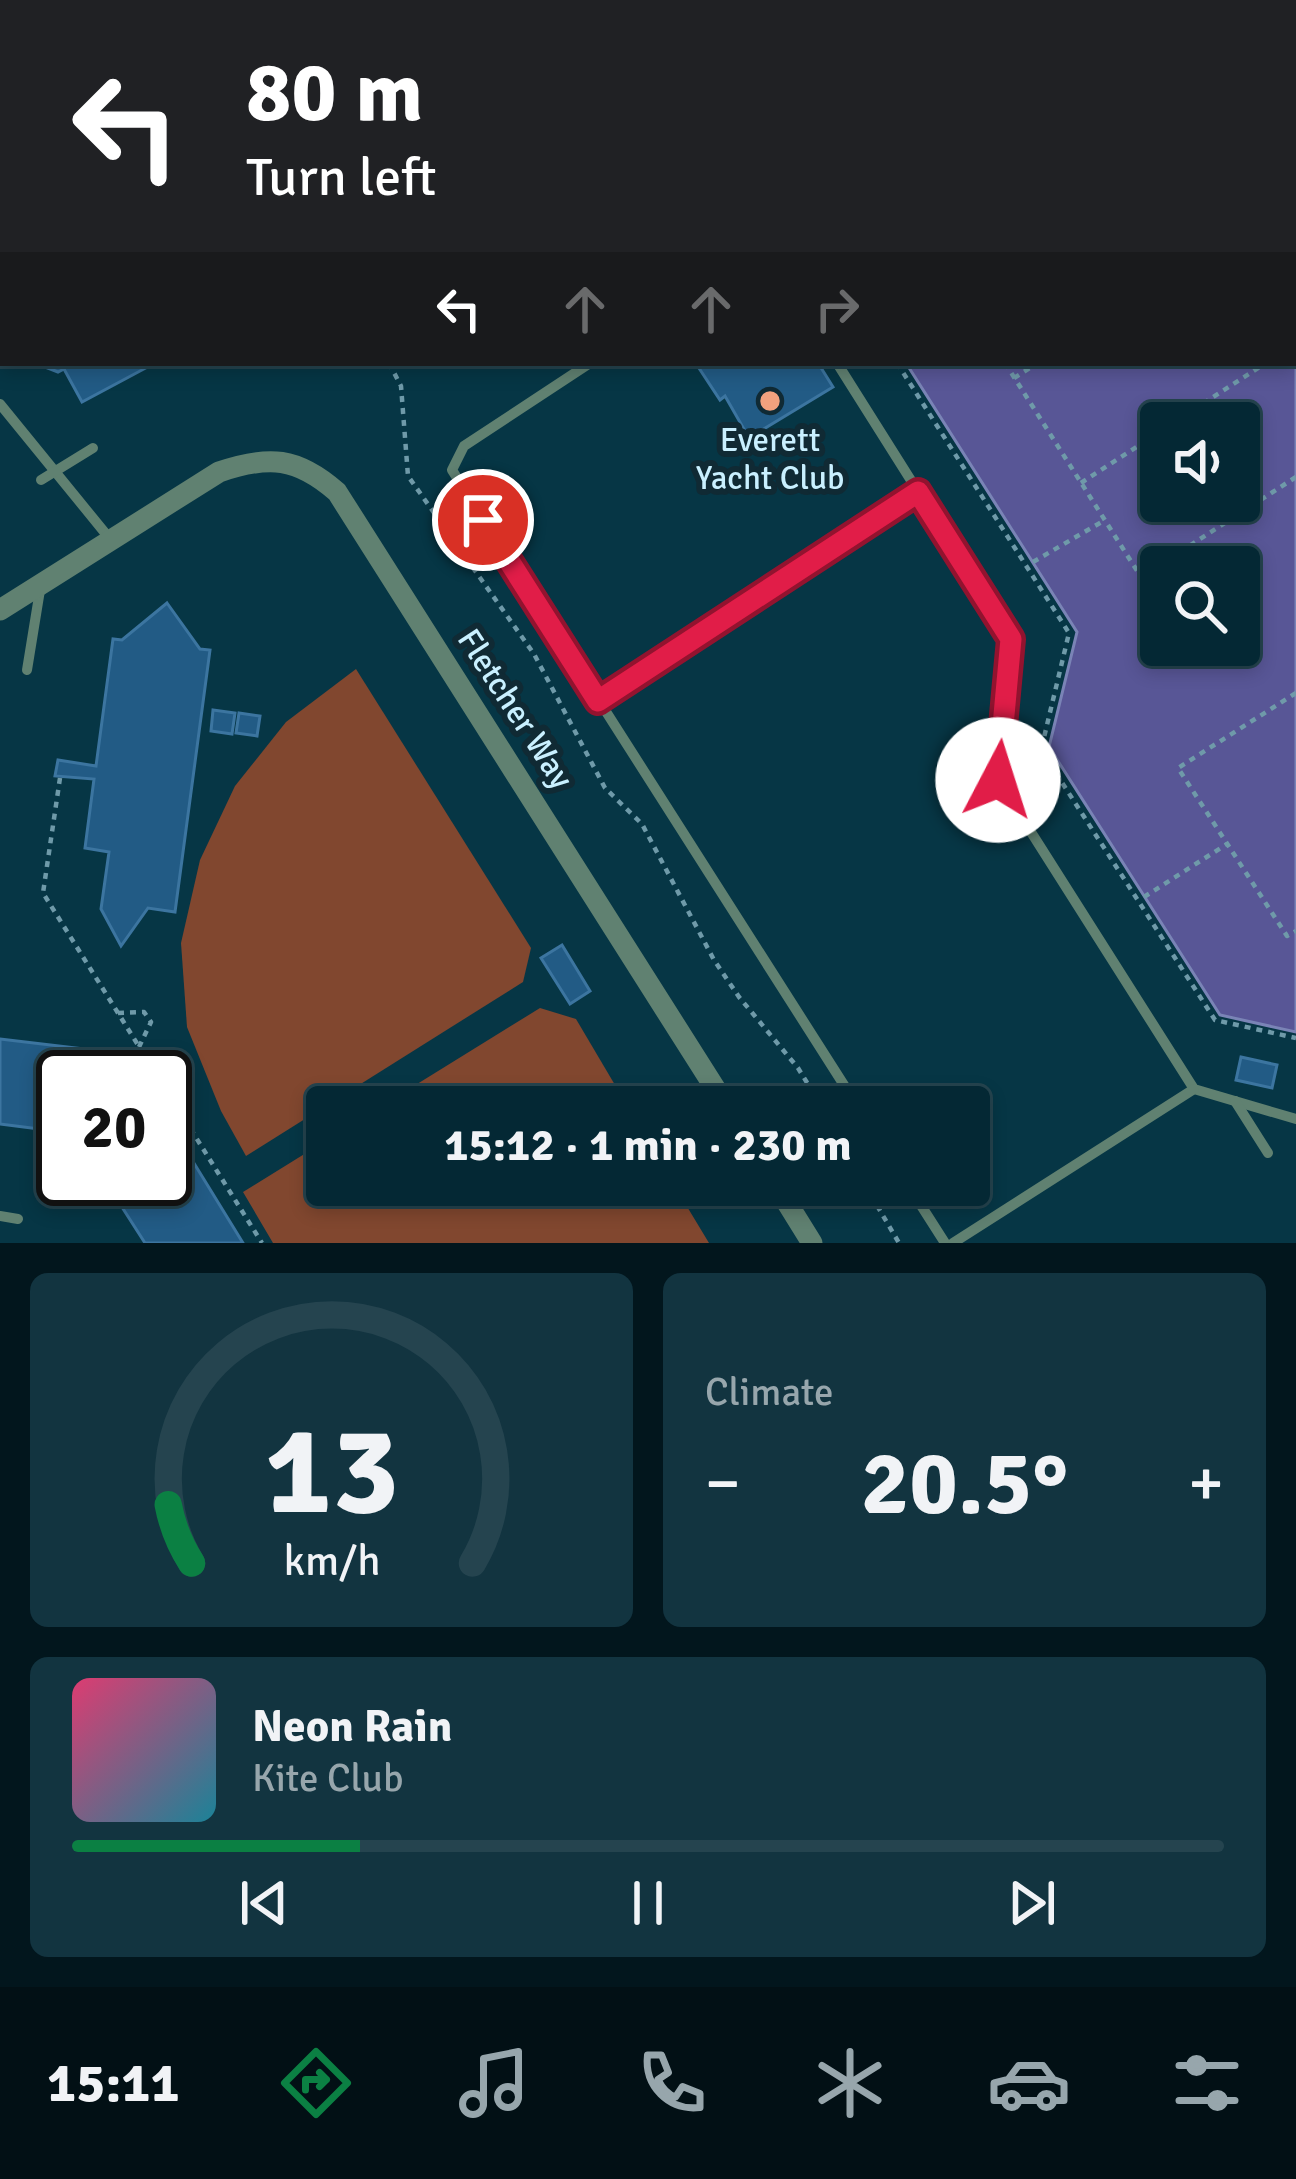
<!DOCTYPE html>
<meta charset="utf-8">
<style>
:root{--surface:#042834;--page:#123440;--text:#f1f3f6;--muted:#97a6ac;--line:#25444f;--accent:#0b8043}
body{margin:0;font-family:Signika,sans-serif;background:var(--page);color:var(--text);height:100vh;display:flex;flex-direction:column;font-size:45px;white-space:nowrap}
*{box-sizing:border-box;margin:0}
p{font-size:39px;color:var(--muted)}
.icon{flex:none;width:66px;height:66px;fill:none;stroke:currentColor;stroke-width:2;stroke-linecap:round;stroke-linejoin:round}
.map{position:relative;height:1243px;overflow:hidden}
.details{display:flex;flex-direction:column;gap:30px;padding:30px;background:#02161d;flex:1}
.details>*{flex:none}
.hud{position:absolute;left:0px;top:0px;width:1296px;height:366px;box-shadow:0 6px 18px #0003,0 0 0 3px var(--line);background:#202124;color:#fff;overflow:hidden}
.controls{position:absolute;left:1140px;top:402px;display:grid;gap:24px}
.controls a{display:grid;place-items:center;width:120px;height:120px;border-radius:12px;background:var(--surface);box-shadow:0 6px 18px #0003,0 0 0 3px var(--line);font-size:60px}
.speed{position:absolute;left:36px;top:1050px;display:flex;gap:24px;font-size:60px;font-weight:700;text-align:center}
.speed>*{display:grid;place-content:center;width:156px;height:156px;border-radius:50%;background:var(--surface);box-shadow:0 6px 18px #0003,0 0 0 3px var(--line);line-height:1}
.speed .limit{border:6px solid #111;border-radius:18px;background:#fff;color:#111}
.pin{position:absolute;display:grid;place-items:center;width:102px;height:102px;color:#fff;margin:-51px;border:6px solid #fff;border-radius:50%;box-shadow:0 3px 12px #0007}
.me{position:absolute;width:132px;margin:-66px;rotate:5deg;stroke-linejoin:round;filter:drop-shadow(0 0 9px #0008)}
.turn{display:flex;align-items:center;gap:42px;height:252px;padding:0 48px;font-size:54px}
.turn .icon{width:156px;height:156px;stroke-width:2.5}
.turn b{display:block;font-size:84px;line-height:102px}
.lanes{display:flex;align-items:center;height:114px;padding:0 48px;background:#0003;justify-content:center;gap:60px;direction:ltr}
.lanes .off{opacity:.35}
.big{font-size:90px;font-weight:700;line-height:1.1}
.details .tile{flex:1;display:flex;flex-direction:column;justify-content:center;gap:18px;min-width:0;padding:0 42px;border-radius:18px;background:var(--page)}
.details .dial{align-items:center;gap:0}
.dial svg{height:312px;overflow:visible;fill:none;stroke:var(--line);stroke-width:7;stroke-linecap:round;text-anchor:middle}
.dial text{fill:var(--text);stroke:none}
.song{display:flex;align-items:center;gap:36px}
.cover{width:144px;height:144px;border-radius:18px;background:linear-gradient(135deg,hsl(340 70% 55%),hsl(190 70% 35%))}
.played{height:12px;border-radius:6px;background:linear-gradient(90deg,var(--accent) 25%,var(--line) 25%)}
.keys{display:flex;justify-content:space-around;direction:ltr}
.heat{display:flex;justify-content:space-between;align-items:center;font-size:66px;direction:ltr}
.details .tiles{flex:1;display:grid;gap:30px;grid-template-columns:1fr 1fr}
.tile:last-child{grid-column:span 2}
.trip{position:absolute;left:306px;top:1086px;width:684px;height:120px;border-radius:12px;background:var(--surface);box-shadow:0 6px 18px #0003,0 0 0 3px var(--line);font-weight:700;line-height:120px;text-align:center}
.tabs{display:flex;height:192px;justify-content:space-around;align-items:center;background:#021015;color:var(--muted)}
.tabs .icon{width:84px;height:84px}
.tabs .selected{color:var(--accent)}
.tabs b{font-size:54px;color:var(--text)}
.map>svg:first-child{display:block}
</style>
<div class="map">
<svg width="1296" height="1243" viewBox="0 0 1296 1243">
<rect width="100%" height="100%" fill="#063645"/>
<g fill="#81472f">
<path d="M356,669L531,948L523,982L246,1156L221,1111L187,1027L181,943L200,860L235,786L286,722Z"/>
<path d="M540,1008L576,1019L628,1107H380Z"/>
<path d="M327,1140V1185H674L709,1243H273L243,1192Z"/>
</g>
<path fill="#585696" stroke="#7a84b6" stroke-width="3" fill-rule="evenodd" d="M674,0H1296V1032L1220,1015L1049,747L1077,632L906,363H1293V3ZM1161,423H1239V501H1161ZM1161,567H1239V645H1161Z"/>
<g fill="#225b85" stroke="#3c75a0" stroke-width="3">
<path d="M221,0H358L353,3Z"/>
<path d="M35,363H155L82,402L64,369L58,372Z"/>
<path d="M701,363H780L782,367L789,363H818L833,387L749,438L725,396L720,400L697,365Z"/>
<path d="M167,603L200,649L210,650L175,912L148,908L121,946L101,909L109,852L85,848L94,779L55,776L58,760L96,766L113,639L122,640Z"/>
<path d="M213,710L235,713L232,734L211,731Z"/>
<path d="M239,713L260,716L257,736L236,733Z"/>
<path d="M562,945L590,991L570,1004L541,958Z"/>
<path d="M0,1039L110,1052L107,1077H63V1132L0,1124Z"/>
<path d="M1241,1057L1277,1065L1272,1088L1236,1080Z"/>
<path d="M165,1116L243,1243H145L104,1179H165Z"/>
</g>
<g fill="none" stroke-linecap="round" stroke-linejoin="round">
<g stroke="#6f9aa9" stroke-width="4.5" stroke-dasharray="6 6" stroke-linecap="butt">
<path d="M184,0L185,3"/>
<path d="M665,0L667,3"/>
<path d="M774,0L775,3"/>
<path d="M875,3L880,0"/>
<path d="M1117,3L1122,0"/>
<path d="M1293,47L1296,46"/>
<path d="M1293,198L1296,196"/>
<path d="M1293,345L1296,343"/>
<path d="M389,363L401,386L408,476L534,654L605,788L642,824L714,960L739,997L798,1068L822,1107"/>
<path d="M897,363L1069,633L1041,750L1215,1020L1296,1038"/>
<path d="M1005,363L1141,577L1296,477"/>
<path d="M1014,378L1038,363"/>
<path d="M1173,423L1266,363"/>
<path d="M1081,483L1161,431"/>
<path d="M1033,562L1105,520"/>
<path d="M1296,693L1178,768L1287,936L1296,931"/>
<path d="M60,778L43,893L158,1077"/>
<path d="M1144,897L1227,844"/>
<path d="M118,1013L144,1012L151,1022L139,1047"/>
<path d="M165,1088L262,1243"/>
<path d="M865,1185L899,1243"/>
</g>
<g stroke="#608171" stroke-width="10">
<path d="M129,0L131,3"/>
<path d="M412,3L417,0"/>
<path d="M590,363L464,446L452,470L858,1107"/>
<path d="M837,363L1011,639L998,780L1194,1089L1296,1119"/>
<path d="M0,404L110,539"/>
<path d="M41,480L93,448"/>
<path d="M27,670L41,584"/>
<path d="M598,701L918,492"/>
<path d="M1235,1101L1268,1153"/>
<path d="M908,1185L945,1243"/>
<path d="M0,1216L18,1219"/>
<path d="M953,1243L1194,1089"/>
</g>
<g stroke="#608171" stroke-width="21">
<path d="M0,610L219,472C269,455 297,457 337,492L727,1107"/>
<path d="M776,1185L812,1243"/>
</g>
</g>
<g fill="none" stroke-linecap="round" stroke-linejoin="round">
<defs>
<path id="route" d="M483,520L598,701L918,492L1011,639L998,780"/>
</defs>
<use href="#route" stroke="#92132f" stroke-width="30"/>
<use href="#route" stroke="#e11d48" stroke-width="21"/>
</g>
<circle fill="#f2a17e" stroke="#102a34" stroke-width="4.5" cx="770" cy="401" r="12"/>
<g text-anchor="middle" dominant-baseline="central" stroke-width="12" stroke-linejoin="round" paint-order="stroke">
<g font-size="33" fill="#c9f0ff" stroke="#102a34">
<text x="770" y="440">Everett<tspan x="770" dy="38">Yacht Club</tspan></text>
</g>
<g font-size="33" fill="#c9f0ff" stroke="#102a34">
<text transform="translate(515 709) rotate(57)">Fletcher Way</text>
</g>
</g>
</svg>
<div class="controls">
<a><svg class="icon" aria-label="sound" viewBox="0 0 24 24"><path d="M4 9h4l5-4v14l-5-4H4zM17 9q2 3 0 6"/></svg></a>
<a><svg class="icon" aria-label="search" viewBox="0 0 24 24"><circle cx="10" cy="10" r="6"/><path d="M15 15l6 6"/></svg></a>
</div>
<div class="speed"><div class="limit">20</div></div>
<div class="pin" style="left:483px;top:520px;background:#d93025"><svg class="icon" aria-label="arrive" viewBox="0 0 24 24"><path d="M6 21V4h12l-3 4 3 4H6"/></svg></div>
<svg class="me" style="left:998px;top:780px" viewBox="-20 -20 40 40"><circle r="19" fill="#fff"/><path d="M0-13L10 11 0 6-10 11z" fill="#e11d48"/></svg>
<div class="trip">15:12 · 1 min · 230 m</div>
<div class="hud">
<div class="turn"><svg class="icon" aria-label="left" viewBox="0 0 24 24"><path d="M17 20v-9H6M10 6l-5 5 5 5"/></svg><div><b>80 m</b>Turn left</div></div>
<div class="lanes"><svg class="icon" aria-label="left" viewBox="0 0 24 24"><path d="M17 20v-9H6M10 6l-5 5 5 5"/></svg><svg class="icon off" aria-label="ahead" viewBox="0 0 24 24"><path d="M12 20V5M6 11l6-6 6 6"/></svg><svg class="icon off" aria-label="ahead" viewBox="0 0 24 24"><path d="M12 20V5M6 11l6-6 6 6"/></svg><svg class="icon off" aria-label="right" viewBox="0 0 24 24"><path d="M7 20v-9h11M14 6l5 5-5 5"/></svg></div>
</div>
</div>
<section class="details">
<div class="tiles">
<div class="tile dial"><svg viewBox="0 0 100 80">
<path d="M14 69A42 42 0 1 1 86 69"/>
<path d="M14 69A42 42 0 0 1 8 54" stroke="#0b8043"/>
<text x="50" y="56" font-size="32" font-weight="700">13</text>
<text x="50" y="72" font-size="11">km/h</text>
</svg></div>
<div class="tile"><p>Climate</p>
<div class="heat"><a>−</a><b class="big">20.5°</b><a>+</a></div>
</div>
<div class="tile">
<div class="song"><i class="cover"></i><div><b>Neon Rain</b><p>Kite Club</p></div></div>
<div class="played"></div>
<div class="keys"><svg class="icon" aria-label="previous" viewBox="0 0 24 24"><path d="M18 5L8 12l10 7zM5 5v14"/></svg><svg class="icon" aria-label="pause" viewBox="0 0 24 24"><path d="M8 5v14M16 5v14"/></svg><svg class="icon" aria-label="next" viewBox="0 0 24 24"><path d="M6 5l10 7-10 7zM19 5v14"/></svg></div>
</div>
</div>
</section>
<nav class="tabs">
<b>15:11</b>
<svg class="icon selected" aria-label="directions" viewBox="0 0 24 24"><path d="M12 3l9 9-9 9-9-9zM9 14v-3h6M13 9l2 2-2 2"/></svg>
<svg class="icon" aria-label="music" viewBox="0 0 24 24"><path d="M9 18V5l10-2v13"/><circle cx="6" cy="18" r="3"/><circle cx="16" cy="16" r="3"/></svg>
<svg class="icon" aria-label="phone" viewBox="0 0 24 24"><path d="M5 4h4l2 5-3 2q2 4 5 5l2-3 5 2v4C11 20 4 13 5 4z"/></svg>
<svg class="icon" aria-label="climate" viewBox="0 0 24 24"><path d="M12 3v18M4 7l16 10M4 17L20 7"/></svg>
<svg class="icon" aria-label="car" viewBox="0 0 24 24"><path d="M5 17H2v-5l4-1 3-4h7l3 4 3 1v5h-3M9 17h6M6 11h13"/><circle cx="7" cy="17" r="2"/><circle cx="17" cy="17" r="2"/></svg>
<svg class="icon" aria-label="filters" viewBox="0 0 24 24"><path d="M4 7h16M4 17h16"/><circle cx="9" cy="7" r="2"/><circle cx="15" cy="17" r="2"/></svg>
</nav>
